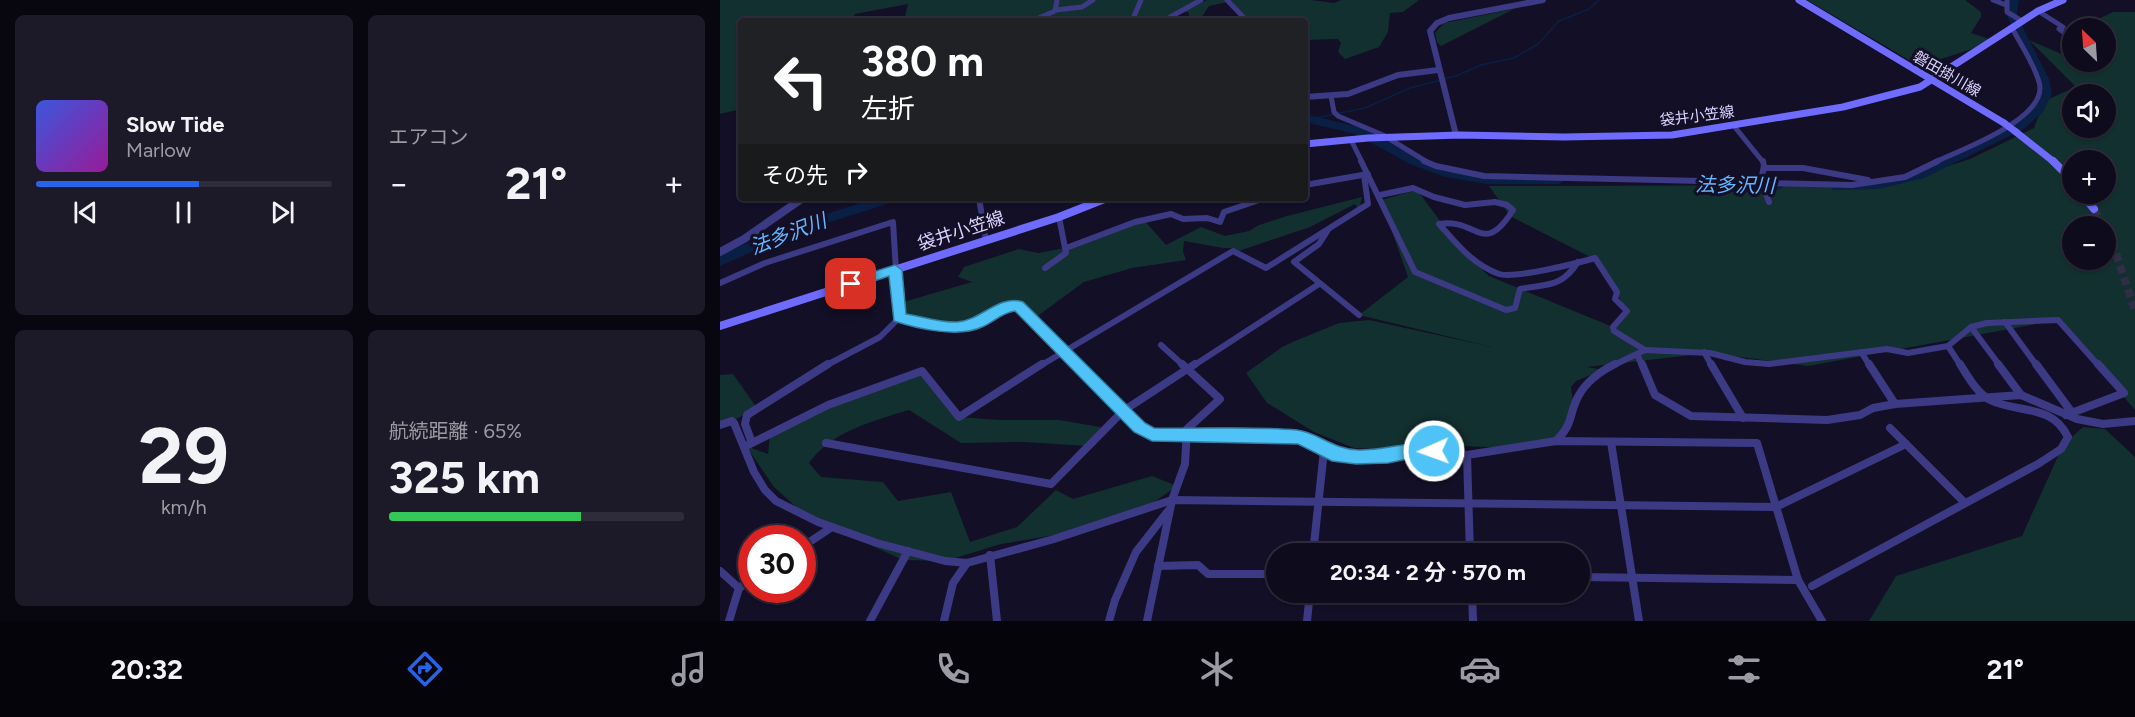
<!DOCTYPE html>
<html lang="ja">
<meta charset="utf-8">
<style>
:root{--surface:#0e0b1c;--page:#1c1929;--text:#f1f3f6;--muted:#9b9ba3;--line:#2e2b3b;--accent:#2563eb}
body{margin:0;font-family:Figtree,"Noto Sans JP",sans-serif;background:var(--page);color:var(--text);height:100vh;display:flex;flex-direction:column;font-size:22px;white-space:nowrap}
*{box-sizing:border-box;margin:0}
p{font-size:20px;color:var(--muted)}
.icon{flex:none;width:33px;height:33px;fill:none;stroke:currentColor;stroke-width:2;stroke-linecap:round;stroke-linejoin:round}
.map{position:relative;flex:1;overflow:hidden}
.drawer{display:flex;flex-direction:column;gap:15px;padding:15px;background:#08060f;width:720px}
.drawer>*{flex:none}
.guide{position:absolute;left:18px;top:18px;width:570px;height:183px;border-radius:6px;box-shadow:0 2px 4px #0004,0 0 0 2px var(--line);background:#202124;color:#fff;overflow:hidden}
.needle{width:39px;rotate:335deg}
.fabs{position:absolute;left:1342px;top:18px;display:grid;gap:12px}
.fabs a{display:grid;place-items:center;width:54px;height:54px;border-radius:50%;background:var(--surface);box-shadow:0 2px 4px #0004,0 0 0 2px var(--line);font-size:30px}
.speed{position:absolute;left:18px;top:525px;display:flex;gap:12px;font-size:30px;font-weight:700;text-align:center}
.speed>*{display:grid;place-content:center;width:78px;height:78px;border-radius:50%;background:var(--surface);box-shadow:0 2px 4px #0004,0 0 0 2px var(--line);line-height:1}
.speed .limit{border:9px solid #d22;background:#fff;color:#111}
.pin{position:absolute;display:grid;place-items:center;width:51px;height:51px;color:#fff;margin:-26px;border-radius:12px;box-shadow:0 3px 9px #0006}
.me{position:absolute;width:66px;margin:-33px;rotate:268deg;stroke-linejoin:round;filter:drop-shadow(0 0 4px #0008)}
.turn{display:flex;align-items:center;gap:21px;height:126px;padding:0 24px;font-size:27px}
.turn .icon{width:78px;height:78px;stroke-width:2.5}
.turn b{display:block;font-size:42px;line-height:51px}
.then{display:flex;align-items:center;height:57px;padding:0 24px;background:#0003;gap:12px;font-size:22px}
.big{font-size:45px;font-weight:700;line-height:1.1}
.drawer .card{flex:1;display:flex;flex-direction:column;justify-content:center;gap:9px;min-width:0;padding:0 21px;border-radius:9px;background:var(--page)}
.drawer .dial{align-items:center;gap:0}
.dial b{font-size:78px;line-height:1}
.song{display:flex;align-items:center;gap:18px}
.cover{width:72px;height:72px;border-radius:9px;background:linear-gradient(135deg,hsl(230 70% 55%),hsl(300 70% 35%))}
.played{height:6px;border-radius:3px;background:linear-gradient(90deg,var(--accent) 55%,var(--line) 55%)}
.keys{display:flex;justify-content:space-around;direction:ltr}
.heat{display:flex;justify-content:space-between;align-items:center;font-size:33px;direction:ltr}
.charge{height:9px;border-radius:4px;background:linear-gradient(90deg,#34c759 65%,var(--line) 0)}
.drawer .tiles{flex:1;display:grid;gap:15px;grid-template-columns:repeat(2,1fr)}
.trip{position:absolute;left:546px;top:543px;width:324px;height:60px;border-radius:30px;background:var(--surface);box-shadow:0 2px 4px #0004,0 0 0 2px var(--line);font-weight:700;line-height:60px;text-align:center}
.tab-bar{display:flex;height:96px;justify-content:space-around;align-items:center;background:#06040b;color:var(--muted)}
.tab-bar .icon{width:42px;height:42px}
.tab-bar .selected{color:var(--accent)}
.tab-bar b{font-size:27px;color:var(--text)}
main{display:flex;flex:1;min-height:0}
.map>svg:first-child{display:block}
</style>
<main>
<section class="drawer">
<div class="tiles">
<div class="card">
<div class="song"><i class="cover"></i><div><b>Slow Tide</b><p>Marlow</p></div></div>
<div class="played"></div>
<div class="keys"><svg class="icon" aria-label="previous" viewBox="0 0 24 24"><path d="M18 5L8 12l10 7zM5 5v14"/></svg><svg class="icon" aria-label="pause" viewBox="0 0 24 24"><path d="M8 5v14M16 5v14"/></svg><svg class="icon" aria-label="next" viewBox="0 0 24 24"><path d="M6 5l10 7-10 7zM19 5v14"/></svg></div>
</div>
<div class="card"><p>エアコン</p>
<div class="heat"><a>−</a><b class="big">21°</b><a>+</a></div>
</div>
<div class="card dial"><b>29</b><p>km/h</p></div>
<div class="card"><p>航続距離 · 65%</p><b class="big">325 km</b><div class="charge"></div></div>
</div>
</section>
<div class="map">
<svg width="1415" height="621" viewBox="0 0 1415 621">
<rect width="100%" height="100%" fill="#130f26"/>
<g fill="#12302f" fill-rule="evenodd">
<path d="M0,0H482L446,19L431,21H184L188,4L135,14L132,21H21V109L0,114Z"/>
<path d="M487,0H591L614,3L621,0H699L683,12L670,13L668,32L659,47L625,59L618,52L621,43L618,39L585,40V21H526L508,2L489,6L479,21H469V13L464,11Z"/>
<path d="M1087,0H1245L1261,12V17L1251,33L1269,39L1252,49L1199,66Z"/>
<path d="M794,9L721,46L717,42L715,33L724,23Z"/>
<path d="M1393,12H1415V410L1338,320L1088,366L990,353L867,367L883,370L856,381L851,387L854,409L848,429L828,443L790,448L741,446L691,451L634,448L594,432L547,403L526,373L562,347L575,341L619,323L649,320L772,347L639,315L688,277L661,200L697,190L745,254L769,276L893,327L907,311L878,261L790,216L769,186L1132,185L1194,177L1250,159L1314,128L1324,101L1356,87L1309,40L1353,59V62H1386L1391,44L1386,40V28H1372L1368,24ZM1353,94H1386V128H1353ZM1353,160H1386V194H1353ZM1353,226H1386V260H1353Z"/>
<path d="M642,197L639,210L635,204L590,227L516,252L518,249L515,251L512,248H503L464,241L463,251L466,260L412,268L364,282L312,320L298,306L278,310L275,308C261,339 206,323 179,318L180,303L252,282L238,277L244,267L299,249L318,253L345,248L424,220L446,245L481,227L505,236L529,231L539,225L567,216Z"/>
<path d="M202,371L239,417L279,420H339L386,428L368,446L304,442L241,443L189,410C153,421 112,431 89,463L101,477L163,482L178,501L231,492L250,542L297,527L336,490L353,499L432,476L457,486L427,507L353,532L281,544L225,561L183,560L85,515L54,487L26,446L48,454L50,434L119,401Z"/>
<path d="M13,374L37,408L12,421L0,422V375Z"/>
<path d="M1363,427L1385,429L1415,457V621H1149L1176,576L1302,536L1343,445Z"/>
</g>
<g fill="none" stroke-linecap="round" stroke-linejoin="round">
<path stroke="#0a1f44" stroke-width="1.5" d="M591,119L645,108L690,88L736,76L761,65L794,58L818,44L839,21L869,9L879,0"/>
<g fill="#0a1f44" fill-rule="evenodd">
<path d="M1289,0H1299L1297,16L1329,79L1332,94L1323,112L1304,129L1204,178L1158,189L1113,190L1111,187L1118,183L1158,181L1195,172L1296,123L1314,107L1320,94L1317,79L1287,16Z"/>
<path d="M585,114L643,128L698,158L727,169L767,176H839L845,180L839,184H767L725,177L690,164L635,134L585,122Z"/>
<path d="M992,180L1058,182L1065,186L1058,190L987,187L986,184Z"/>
<path d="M156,198H178L176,201L67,236L0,266V255L57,230Z"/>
</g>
<g stroke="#312d47" stroke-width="8" stroke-dasharray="8 4.5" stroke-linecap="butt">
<path d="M1374,209L1383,226"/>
<path d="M1386,231L1393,244L1415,311"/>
</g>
<g stroke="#3d3a85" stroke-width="5">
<path d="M507,0L527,21"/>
<path d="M1273,0L1286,5"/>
<path d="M1287,0V12L1302,21"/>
<path d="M336,10L362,7L373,0"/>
<path d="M1318,11L1343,27L1339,29L1353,39"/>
<path d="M312,21L335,11L337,0"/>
<path d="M393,21L413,19"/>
<path d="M412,21L421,0"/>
<path d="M443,21L481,0"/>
<path d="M611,96L614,112L618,116L663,135L707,162"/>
<path d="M1014,126L1043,162"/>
<path d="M631,140L642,162"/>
<path d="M1215,162C1241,150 1330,118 1319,82C1314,64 1301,45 1292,28"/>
</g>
<g stroke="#3d3a85" stroke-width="6">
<path d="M641,161L695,272L786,310L795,308L800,289C827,284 841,288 858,262"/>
<path d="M704,161L716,166L764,176L1027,182L1041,180"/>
<path d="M1043,161L1044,166L1041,180L1049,202"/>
<path d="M1044,168H1083L1148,180"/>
<path d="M1042,183L1132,185L1185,177L1218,161"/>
<path d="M585,185L648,174"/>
<path d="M660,195L693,188L714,197L745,205L775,202L787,205L793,210C763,258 757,217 719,224C737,244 753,265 779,274C794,279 858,263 875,258L897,292L895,299L907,311L893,327L894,331L925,350"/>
<path d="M259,198L266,241"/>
<path d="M608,230L599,244L574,262L639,315"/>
<path d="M346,248L415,222L451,214L463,219L487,218L500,222L504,212L545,198"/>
<path d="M325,268L346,253L339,217"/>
<path d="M0,283L45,263L173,222L179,318C201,322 228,334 250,327C267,321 279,308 298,306L358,366"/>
<path d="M1285,322L1317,366"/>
<path d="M1251,327L1280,366"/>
<path d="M441,345L464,366"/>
<path d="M1228,346L1241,366"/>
<path d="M984,352L992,366"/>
<path d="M1141,352L1150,366"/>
<path d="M917,354L922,366"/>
<path d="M105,366L160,337L179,318"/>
<path d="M320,366L513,251L546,268L648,204L644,175"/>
<path d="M473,366L599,284"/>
<path d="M892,366L925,350L990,353L1025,362L1049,364L1167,349L1188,353L1228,346L1251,327L1267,323L1338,320L1379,366"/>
</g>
<g stroke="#3d3a85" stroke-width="8">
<path d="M356,364L419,427L432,434L580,437L612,454L636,457L668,456L697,450L747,455L836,441L1037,443L1078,580L1102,621"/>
<path d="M922,364L935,395L971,416L1107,420L1140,415L1153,408L1175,404L1301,395L1357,419L1383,424L1415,421"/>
<path d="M991,364L1023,418"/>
<path d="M1149,364L1175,404"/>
<path d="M1278,364L1301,395"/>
<path d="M1316,364L1353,414"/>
<path d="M1346,415L1404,393L1378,364"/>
<path d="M0,425L12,421L14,423L34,472L45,490L56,501L98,522L157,543L225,561L247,563L334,539L452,500L1056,507L1186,444"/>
<path d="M1170,428L1245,503"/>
<path d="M836,441C855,422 848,414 859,395C867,381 881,371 895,364"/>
<path d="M891,442L919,621"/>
<path d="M32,443L25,424L27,415L108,364"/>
<path d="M106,443L331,484L403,411L475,364"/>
<path d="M26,446L108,405L202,371L239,417L322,364"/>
<path d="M747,455L750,554"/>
<path d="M82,547L112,527"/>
<path d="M593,554L604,450"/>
<path d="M270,555L277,621"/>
<path d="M438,566L478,565L488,574H556"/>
<path d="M0,571L19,588"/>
<path d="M860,577L1078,580"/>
<path d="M1092,586L1318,464L1341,449L1348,437C1331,403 1299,414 1270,400C1257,393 1248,377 1240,364"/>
<path d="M752,592L753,621"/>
<path d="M9,621L19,588L32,580"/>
<path d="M150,621L188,551"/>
<path d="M224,621L233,583L247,563"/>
<path d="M389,621L395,600L416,552L448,511"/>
<path d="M427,621L452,500L465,464L467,429L500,399L462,364"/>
<path d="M587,621L590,592"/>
</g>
<g stroke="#3d3a85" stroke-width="6">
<path d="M585,97L628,94L678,75L718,70"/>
<path d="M736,135L710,31L717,23L729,18L823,0"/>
</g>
<path stroke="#3d3a85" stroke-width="8" d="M0,252L24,239L83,198"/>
<g stroke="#6f6bff" stroke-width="7">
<path d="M1079,0L1284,123"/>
<path d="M1296,132L1334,162"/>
<path d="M585,144L648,138L740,135L844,137L952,135L1123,107L1200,87L1318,11L1343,0"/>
</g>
<g stroke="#6f6bff" stroke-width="8">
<path d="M1333,161L1353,181"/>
<path d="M1362,194L1374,209"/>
<path d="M0,326L339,217L387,198"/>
</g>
<path stroke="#6f6bff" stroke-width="7" d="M1284,123L1296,132"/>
</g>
<path fill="#4fc3f7" stroke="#337fa1" stroke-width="1.5" d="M175,265L182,270L186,314C201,316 221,323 237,322C260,321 279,294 303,302L425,423L434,428C481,429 530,426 577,430C597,432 612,449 638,450C664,451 696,438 719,446L722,451L719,456L714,458L697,457L668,463L636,464L612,461L578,444L432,441L414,432L295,311C281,313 274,322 262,327C239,338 198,329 174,321L169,276L131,289L125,284L127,280Z"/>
<g text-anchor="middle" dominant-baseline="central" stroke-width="6" stroke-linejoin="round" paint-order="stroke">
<g font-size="15" fill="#d9d4ff" stroke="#130f26">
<text transform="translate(1227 74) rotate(30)">磐田掛川線</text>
<text transform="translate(977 116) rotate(-7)">袋井小笠線</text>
</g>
<g font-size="18" fill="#d9d4ff" stroke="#130f26">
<text transform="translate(241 231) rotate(-18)">袋井小笠線</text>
</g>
<g font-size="20" font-style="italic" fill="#62b6ff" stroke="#130f26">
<text transform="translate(1015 185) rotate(1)">法多沢川</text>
<text transform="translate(68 234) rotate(-21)">法多沢川</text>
</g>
</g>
</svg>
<div class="fabs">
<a><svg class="needle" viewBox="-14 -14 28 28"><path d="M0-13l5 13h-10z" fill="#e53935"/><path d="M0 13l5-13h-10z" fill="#9b9ba3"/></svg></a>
<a><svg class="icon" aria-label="sound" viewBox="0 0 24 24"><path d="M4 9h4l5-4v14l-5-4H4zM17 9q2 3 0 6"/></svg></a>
<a>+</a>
<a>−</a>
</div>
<div class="speed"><div class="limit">30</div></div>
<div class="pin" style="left:131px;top:284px;background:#d93025"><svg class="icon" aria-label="arrive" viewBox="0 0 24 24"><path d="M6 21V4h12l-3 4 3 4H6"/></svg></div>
<svg class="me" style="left:714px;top:451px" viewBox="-20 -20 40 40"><circle r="17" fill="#4fc3f7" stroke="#fff" stroke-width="3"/><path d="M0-11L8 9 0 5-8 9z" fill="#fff"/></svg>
<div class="trip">20:34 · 2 分 · 570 m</div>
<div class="guide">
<div class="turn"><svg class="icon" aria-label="left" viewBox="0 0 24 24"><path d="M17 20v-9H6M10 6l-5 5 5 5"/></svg><div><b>380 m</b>左折</div></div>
<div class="then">その先<svg class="icon" aria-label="right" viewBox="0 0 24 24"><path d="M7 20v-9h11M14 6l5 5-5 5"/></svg></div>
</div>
</div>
</main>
<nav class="tab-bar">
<b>20:32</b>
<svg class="icon selected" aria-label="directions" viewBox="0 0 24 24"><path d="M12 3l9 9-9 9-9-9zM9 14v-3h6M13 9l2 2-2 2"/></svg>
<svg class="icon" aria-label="music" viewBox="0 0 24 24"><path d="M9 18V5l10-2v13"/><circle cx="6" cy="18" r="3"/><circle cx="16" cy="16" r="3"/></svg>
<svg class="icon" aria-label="phone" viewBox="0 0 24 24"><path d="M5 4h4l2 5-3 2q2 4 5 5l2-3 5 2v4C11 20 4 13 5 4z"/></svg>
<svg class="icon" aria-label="climate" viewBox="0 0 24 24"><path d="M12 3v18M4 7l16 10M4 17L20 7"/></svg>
<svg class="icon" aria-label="car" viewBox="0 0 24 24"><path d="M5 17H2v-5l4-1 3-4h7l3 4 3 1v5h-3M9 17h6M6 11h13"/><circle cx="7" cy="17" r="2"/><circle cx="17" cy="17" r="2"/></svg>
<svg class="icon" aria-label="filters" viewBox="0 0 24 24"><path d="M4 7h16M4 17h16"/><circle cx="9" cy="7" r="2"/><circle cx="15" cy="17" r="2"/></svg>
<b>21°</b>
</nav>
